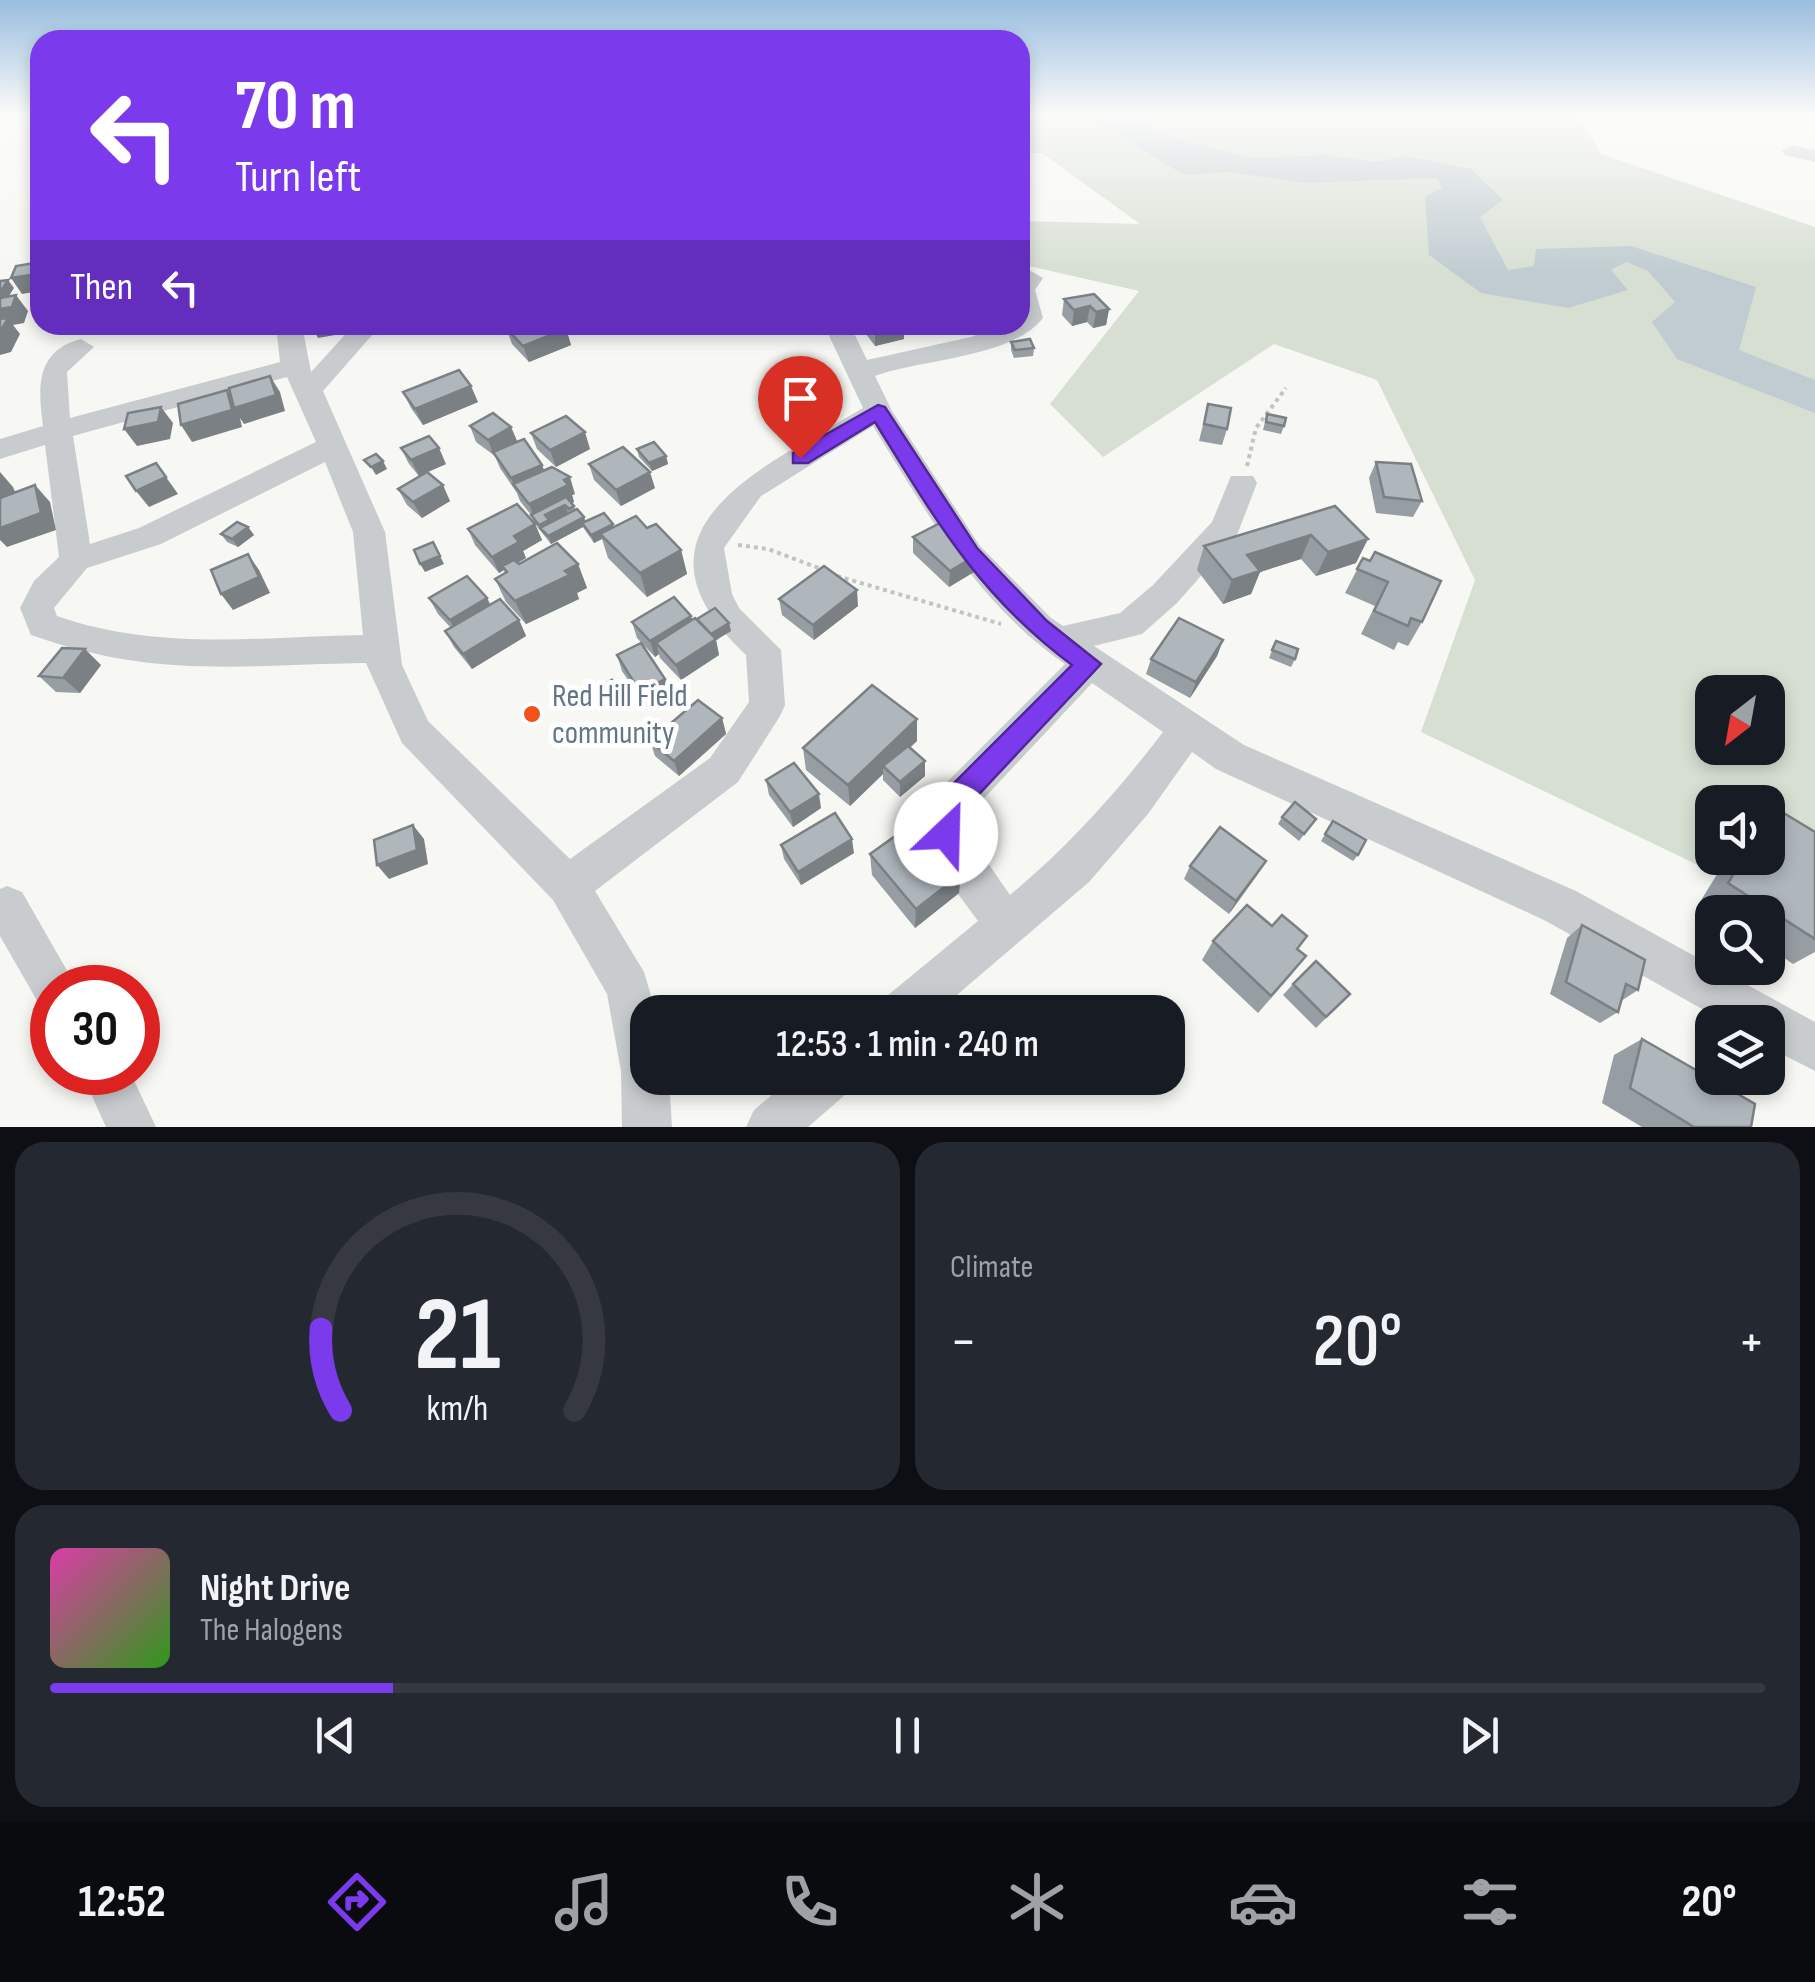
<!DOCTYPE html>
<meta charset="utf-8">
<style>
:root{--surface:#171b24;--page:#242831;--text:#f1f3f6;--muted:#9ea1a6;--line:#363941;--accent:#7c3aed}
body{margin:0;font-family:"Sofia Sans Condensed",sans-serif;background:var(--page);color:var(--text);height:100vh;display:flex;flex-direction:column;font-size:38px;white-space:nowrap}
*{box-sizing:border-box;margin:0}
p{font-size:32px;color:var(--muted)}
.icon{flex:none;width:55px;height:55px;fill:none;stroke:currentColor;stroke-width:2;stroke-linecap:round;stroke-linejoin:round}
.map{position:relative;height:1127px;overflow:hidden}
.panel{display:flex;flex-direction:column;gap:15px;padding:15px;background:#0d0f14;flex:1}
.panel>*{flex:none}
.top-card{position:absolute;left:30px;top:30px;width:1000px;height:305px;border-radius:30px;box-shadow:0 5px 15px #0003;background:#7c3aed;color:#fff;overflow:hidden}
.needle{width:65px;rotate:211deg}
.tools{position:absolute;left:1695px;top:675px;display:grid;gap:20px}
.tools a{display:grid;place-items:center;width:90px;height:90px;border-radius:20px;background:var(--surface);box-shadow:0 5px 15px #0003;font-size:50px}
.speed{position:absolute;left:30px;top:965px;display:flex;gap:20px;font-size:50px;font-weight:700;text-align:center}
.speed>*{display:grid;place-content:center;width:130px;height:130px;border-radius:50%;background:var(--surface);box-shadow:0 5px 15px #0003;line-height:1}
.speed .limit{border:15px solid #d22;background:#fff;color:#111}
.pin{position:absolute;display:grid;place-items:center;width:85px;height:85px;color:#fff;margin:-102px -42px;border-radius:50% 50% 50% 0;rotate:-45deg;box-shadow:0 0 10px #0007}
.pin .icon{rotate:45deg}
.me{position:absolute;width:110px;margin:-55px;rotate:24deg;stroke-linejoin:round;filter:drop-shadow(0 0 8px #0008)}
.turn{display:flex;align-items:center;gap:35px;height:210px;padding:0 40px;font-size:45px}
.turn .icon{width:130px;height:130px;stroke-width:2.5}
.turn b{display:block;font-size:70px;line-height:85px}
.then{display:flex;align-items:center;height:95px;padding:0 40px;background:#0003;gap:20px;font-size:38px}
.big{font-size:75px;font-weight:600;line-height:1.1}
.panel .tile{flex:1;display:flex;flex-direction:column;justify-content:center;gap:15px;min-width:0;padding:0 35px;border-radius:30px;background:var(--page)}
.panel .dial{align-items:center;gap:0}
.dial svg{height:260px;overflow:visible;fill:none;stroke:var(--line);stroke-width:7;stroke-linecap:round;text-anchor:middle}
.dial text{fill:var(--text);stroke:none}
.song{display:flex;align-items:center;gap:30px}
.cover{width:120px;height:120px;border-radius:15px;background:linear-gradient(135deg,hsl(320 70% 55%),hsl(110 70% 35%))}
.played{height:10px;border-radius:5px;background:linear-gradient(90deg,var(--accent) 20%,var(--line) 20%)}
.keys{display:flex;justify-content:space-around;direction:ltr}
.heat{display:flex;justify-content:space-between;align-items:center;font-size:55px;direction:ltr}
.panel .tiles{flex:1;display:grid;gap:15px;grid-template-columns:1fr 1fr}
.tile:last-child{grid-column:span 2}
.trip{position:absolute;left:630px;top:995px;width:555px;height:100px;border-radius:30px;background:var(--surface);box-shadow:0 5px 15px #0003;font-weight:600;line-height:100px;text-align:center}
.tab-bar{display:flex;height:160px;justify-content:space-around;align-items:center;background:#090b0e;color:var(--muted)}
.tab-bar .icon{width:70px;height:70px}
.tab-bar .on{color:var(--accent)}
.tab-bar b{font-size:45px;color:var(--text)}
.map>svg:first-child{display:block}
</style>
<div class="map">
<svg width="1815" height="1127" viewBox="0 0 1815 1127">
<rect width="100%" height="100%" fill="#f7f7f3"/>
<path fill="#d7dfd3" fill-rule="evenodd" d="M1577,116L1601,154L1815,227V873L1779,904L1421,732L1475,580L1377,380L1274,344L1103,457L1050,404L1139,291L1020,264V221L1140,224L1042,153H1020V117ZM1712,692H1768V748H1712ZM1712,802H1768V858H1712Z"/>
<path fill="#c0ccd1" d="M1103,116H1147L1156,134L1253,158L1327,155L1375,162L1406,156L1471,169L1503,200L1480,217L1508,270L1534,266L1536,249L1631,246L1756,287L1739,350L1815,380V413L1677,359L1652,322L1675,302L1648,271L1626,262L1611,270L1628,290L1568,308L1481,293L1429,255L1425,197L1442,188L1437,178L1305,183L1227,172L1184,175L1098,123Z"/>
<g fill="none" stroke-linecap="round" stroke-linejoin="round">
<g stroke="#c2c3c5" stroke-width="4" stroke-dasharray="4 4" stroke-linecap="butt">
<path d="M1247,466L1256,428L1286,388"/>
<path d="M738,545L768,549L824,570"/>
<path d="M837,576L1001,624"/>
</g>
<g fill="#c9cccf" fill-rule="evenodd">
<path d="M1792,145L1815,150V162L1785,155L1782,151Z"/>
<path d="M1031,271L1043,278L1035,290L1043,318C1012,358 921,359 875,376L892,411L980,546L1051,618L1063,626L1120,613L1153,585L1212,522L1231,476H1253L1257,483L1237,535L1177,603L1142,634L1094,646L1244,745L1576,891L1815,1022V1071L1768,1047V1022H1725L1546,921L1216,769L1192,752L1148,814L1089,882L937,1012H880L887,996L978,921L947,879L927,834L942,787L1065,664C978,604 928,515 873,426L761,496L724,548L732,594L739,608L781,650L785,705L780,716L738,782L595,891L644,972L656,1012H648V1078H669L672,1127H622L621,1071L607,994L553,900L402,743L366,663C239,665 155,679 31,635L20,608L34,581L59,557L45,445L0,459V439L43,426C38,388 35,351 81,339L94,347L67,372L70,418L280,362L276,325H302L311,372L354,325H381L323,391L385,532L402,665L428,721L570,859L710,758L749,702L746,655C613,530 763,468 863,408L824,325H850L867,360L971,337L1002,325H1020V276ZM287,377L316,442L139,528L90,544L73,436ZM325,462L353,532L363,635C259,637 157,651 57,616L54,608L87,568L161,544ZM1092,683L1163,732C1117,792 1069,846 1010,895L967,833L974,809Z"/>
<path d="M7,886L22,892L77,988H52V1009L39,1004L0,936V889Z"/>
<path d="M81,1072H130L156,1127H106Z"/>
<path d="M792,1078H852L845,1095L808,1127H746L754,1110Z"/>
</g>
</g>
<g fill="#969da3">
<path d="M1064,299L1109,309L1106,325L1093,328L1087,322L1072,326L1062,315Z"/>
<path d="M863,325H904V339L875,346L863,330Z"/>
<rect x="948" y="325" width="29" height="6"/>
<path d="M506,328L566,329L571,345L529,362L512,344Z"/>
<path d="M1011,342L1034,348L1033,356L1014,358L1011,350Z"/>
<path d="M403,392L478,402L423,425L411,408Z"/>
<path d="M1208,404L1227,429L1222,445L1199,441Z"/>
<path d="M1267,414L1284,426L1281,434L1263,430Z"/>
<path d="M470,426L511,427L517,442L542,465L544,470L575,494L572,495L574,502L571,503L586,522L614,527L647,528L681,550L687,574L647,597L608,558L602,539L594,543L583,527L551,544L535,524L542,540L523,551L526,558L517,563L519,564H578L587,588L577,593L579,599L526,624L506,602L495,579L505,573L504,570L499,573L475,545L468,529L535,524L531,515L520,501L517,493L500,468L495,456L476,442Z"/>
<path d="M531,433L590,449L556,467L537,449Z"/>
<path d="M401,448L446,464L427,472L450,501L422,518L407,505L398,489L419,476L409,464Z"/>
<path d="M637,449L666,456L668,464L652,471L639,457Z"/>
<path d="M1376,462L1422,501L1413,517L1376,513L1369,478Z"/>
<path d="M589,464L655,488L621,506L594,480Z"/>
<path d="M1335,506L1356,563L1316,576L1301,559L1260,572L1251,594L1223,604L1197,570L1204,546Z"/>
<path d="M248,527L254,535L238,547L227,542L221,534Z"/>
<path d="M913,537L980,553L979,569L949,587L913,553Z"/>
<path d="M1363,558L1370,561L1422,622L1408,646L1398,642L1394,650L1361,634L1375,606L1345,593Z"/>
<path d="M429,598H487L490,605L519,620L526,636L472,669L454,647L445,631L451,628L438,614Z"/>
<path d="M779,599L858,606L814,640L782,615Z"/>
<path d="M691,616L692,619L729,623L731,631L716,640L719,655L681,680L660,658L659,654L655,657L637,638L632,622Z"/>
<path d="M1223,640L1217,656L1190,698L1146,674L1151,659Z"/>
<path d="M1276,641L1295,659L1291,667L1269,658Z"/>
<path d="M617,655L665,679L670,694L646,707L622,671Z"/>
<path d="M101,665L80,693L56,692L39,676Z"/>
<path d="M722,718L726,734L679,776L655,756L650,741Z"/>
<path d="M917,719V741L910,747L925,761V776L900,797L883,780V774L850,806L806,770L803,748Z"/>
<path d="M766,780L821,808L793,827L769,795Z"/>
<path d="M1772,806L1815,832V952L1793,964L1768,947V912H1716L1700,902L1727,858H1768V810Z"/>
<path d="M1282,817L1316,819L1299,841L1278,824Z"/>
<path d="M1333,821L1358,855L1353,861L1321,841Z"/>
<path d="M781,845L854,853L801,885L784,859Z"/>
<path d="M870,854L959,893L915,928L872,875Z"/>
<path d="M1266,861L1229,914L1184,879L1190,866Z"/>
<path d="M1582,925L1638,990L1621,1001L1618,1012L1600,1023L1550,994L1567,938Z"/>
<path d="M1272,926L1307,936L1297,949L1292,974L1258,1013L1202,960L1213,941Z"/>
<path d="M1293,984L1350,994L1316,1028L1283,995Z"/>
<path d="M1642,1039L1751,1127H1642L1602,1103L1614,1055Z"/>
</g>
<g fill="#7a8084">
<path d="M40,266V291L22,294L11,278Z"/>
<path d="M8,280L14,288L7,299L0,300V291Z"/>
<path d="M16,295L28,311L24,323L13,325L20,334L11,352L0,355V309Z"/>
<path d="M1090,306L1087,322L1072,326L1074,310Z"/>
<path d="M1109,309L1106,325L1093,328L1096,312Z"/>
<path d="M331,325H336L335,335L318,338L314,330Z"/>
<path d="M895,325H904V339L875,346V330Z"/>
<path d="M566,329L571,345L529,362L523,346Z"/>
<path d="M270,376L280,392L285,411L244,424L240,418L242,427L192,442L181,425L227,390L238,406Z"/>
<path d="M471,386L478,402L423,425L415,409Z"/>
<path d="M161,407L173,423L170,439L137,446L124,429Z"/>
<path d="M511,427L518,443L493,452L494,456L488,440Z"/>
<path d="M585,432L590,449L556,467L550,450Z"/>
<path d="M439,448L446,464L419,476L411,460Z"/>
<path d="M666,456L668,464L652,471L649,463Z"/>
<path d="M383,461L387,469L376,475L371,467Z"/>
<path d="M156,463L178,494L149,507L136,491Z"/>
<path d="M542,465L548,481L514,485L511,478Z"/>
<path d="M0,472L13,487L18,499L0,507Z"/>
<path d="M650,472L655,488L621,506L616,490Z"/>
<path d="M570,477L575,494L572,495L574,502L565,506L568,513L541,528L535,520L529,504Z"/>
<path d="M35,485L50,502L56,530L7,547L0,540V528Z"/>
<path d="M443,485L450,501L422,518L413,502Z"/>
<path d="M584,517L587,525L582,523L583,527L551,544L548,536Z"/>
<path d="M535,524L542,540L523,551L526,558L505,570L502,566L504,570L499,573L492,557L514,536Z"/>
<path d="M613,524L615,532L600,534L602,539L594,543L591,535Z"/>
<path d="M248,527L254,535L238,547L232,539Z"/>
<path d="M1311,535L1301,559L1260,572L1251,594L1223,604L1232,580L1247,555Z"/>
<path d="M1368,539L1356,563L1316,576L1328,552Z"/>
<path d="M681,550L687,574L647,597L640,573Z"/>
<path d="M980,553L979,569L949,587L950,571Z"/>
<path d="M248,554L259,570L270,593L233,610L221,594Z"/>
<path d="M440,556L444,564L425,572L420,564Z"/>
<path d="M578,564L587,588L577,593L579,599L526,624L515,601Z"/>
<path d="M857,590L858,606L814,640L813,625Z"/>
<path d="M487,598L495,614L458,636L450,620Z"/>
<path d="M691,616L695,632L656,643L659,654L655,657L650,641Z"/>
<path d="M519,620L526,636L472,669L463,654Z"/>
<path d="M729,623L731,631L716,640L719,655L681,680L676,665L710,634Z"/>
<path d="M1223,640L1217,656L1190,698L1196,682Z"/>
<path d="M85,649L101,665L80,693L63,678Z"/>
<path d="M665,679L670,694L646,707L640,692Z"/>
<path d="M622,696L625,704L612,710L609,703Z"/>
<path d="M722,718L726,734L679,776L674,761Z"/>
<path d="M917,719V741L887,770L883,766V774L850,806L848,785Z"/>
<path d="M925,761V776L900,797V782Z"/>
<path d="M819,794L821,808L793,827L790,812Z"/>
<path d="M413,825L424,839L428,864L389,879L377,865Z"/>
<path d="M852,839L854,853L801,885L798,872Z"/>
<path d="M1266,861L1258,874L1229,914L1236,901Z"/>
<path d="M961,874L959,893L915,928L916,909Z"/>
</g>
<g fill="#afb7bd" stroke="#7a8084" stroke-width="2.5">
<path d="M40,262L37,274L11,278L16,266Z"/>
<path d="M8,280L1,291H0V281Z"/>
<path d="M1094,294L1109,309L1096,312L1090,306L1074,310L1064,299Z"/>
<path d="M16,295L12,307L0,309V298Z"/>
<path d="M8,318L0,332V319Z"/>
<path d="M314,325H331V327L314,330Z"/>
<path d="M514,325H563L566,329L523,346L506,328Z"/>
<path d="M871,325H895L875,330Z"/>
<path d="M1030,339L1034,348L1015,350L1011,342Z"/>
<path d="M459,370L471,386L415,409L403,392Z"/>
<path d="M270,376L276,395L234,408L229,388Z"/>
<path d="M227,390L232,410L181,425L178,404Z"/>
<path d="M1208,404L1231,408L1227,429L1204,424Z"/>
<path d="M161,407L158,422L124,429L128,413Z"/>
<path d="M493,413L511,427L488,440L470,426Z"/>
<path d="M1267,414L1286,418L1284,426L1266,422Z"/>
<path d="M566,416L585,432L550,450L531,433Z"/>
<path d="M429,436L439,448L411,460L401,448Z"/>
<path d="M524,439L542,465L511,478L493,452Z"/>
<path d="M654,442L666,456L649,463L637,449Z"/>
<path d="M623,447L650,472L616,490L589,464Z"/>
<path d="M376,454L383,461L371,467L364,460Z"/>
<path d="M1376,462L1411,464L1422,501L1384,497Z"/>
<path d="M156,463L166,477L136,491L126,476Z"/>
<path d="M552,467L570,477L564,480L568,485L529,504L513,484Z"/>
<path d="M427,472L443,485L413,502L398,489Z"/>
<path d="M35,485L41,513L0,528V498Z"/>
<path d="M566,497L574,506L569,509L565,505L545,515L549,520L539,525L531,515Z"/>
<path d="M517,504L535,524L514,536L519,542L492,557L468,529Z"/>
<path d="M1335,506L1368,539L1328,552L1311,535L1247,555L1260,571L1232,580L1204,546Z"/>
<path d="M577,509L584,517L548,536L540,528Z"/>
<path d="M604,513L613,524L591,535L582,523Z"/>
<path d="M636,516L647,528L656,524L681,550L640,573L600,534Z"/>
<path d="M944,521L980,553L950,571L913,537Z"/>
<path d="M237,522L248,527L232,539L221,534Z"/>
<path d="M433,542L440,556L420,564L414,550Z"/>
<path d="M557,543L578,564L565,571L570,575L515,601L495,579L507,572L502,566L514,560L519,564Z"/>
<path d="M1375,552L1441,581L1422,622L1411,618L1408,626L1374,611L1388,582L1357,569L1363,558L1370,561Z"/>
<path d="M248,554L259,577L221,594L211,570Z"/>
<path d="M824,566L857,590L813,625L779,599Z"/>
<path d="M467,576L487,598L450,620L429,598Z"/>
<path d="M674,597L691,616L650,641L632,622Z"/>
<path d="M500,599L519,620L463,654L445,631Z"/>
<path d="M715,608L729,623L711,634L697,619Z"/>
<path d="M695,618L716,639L676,665L656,643Z"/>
<path d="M1179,618L1223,640L1196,682L1151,659Z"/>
<path d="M1276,641L1298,649L1295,659L1272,650Z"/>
<path d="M641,643L665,679L640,692L617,655Z"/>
<path d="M62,648L85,649L63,678L39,676Z"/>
<path d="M612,680L622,696L609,703L600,686Z"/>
<path d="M872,685L917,719L848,785L803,748Z"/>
<path d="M698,700L722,718L674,761L650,741Z"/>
<path d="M908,746L925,761L900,782L883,766Z"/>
<path d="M794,763L819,794L790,812L766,780Z"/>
<path d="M1295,802L1316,819L1304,834L1282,817Z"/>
<path d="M1772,806L1815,832V939L1728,883L1743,858H1768V815Z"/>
<path d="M835,813L852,839L798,872L781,845Z"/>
<path d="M1333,821L1366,840L1358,855L1325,834Z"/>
<path d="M915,822L961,874L916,909L870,854Z"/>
<path d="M413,825L417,850L377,865L374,840Z"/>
<path d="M1220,827L1266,861L1236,901L1190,866Z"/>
<path d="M1247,905L1272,926L1282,915L1307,936L1297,949L1306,956L1271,996L1213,941Z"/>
<path d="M1582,925L1645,960L1638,990L1626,984L1618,1012L1566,982Z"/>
<path d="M1316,961L1350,994L1326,1017L1293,984Z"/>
<path d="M1642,1039L1755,1104L1751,1127H1694L1630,1088Z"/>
</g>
<linearGradient id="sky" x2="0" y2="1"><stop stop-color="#98bedf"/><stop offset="0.42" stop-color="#fbfbfa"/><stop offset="1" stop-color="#fbfbfa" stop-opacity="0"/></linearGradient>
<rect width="1815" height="274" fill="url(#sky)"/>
<path fill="#7c3aed" stroke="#51269a" stroke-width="2.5" d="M878,405L885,407L977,548L1047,621L1101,664L968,806L957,843L946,847L936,843L932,834L946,791L1072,665C978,595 935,519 875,422L808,463H793V453Z"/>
<circle fill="#f25117" stroke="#fff" stroke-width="4" cx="532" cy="714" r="10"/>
<g text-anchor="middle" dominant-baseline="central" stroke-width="10" stroke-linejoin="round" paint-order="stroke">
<g font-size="32" fill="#637687" stroke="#fff" text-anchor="start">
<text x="552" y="696">Red Hill Field<tspan x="552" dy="37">community</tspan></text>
</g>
</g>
</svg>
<div class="tools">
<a><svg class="needle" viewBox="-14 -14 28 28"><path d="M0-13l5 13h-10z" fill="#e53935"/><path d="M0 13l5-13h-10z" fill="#9ea1a6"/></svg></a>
<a><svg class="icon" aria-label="sound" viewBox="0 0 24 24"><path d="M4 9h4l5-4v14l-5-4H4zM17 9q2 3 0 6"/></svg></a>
<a><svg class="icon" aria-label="search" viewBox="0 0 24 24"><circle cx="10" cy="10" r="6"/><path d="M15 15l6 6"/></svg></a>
<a><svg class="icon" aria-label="layers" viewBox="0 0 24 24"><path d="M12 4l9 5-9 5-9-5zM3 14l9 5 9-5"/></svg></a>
</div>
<div class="speed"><div class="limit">30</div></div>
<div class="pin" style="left:800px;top:458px;background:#d93025"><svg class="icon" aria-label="arrive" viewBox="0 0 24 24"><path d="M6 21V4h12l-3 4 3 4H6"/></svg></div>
<svg class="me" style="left:946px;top:834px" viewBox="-20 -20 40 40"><circle r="19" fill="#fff"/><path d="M0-13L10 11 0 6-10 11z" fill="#7c3aed"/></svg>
<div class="trip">12:53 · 1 min · 240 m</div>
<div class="top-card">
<div class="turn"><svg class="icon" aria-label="left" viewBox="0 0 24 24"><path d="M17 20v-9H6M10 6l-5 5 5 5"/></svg><div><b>70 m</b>Turn left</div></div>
<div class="then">Then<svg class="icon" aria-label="left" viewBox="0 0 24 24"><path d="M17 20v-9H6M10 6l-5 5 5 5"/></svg></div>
</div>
</div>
<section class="panel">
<div class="tiles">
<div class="tile dial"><svg viewBox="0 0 100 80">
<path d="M14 69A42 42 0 1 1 86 69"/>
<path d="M14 69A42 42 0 0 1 8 44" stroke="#7c3aed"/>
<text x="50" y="56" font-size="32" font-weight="700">21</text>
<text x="50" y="72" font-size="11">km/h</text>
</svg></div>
<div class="tile"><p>Climate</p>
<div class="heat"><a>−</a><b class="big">20°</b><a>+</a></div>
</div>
<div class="tile">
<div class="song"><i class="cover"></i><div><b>Night Drive</b><p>The Halogens</p></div></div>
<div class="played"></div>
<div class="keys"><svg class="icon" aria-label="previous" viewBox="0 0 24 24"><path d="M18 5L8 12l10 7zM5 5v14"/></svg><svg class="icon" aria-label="pause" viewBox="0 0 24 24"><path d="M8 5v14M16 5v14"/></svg><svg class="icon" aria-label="next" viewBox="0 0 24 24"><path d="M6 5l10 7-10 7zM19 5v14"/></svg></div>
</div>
</div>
</section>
<nav class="tab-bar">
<b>12:52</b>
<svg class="icon on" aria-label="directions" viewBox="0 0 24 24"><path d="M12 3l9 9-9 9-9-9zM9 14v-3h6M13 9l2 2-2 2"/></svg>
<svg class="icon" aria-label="music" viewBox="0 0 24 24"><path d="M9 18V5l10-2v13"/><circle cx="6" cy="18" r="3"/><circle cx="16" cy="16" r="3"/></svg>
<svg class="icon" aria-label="phone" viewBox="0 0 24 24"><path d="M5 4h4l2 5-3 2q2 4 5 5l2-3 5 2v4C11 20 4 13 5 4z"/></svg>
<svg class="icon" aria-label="climate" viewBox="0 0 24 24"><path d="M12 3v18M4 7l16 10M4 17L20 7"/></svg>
<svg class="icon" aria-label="car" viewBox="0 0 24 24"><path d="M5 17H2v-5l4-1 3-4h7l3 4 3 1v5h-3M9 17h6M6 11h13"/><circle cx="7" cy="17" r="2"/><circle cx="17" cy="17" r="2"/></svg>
<svg class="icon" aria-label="filters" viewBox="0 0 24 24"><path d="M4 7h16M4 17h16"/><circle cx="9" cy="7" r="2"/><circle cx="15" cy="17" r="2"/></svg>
<b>20°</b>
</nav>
